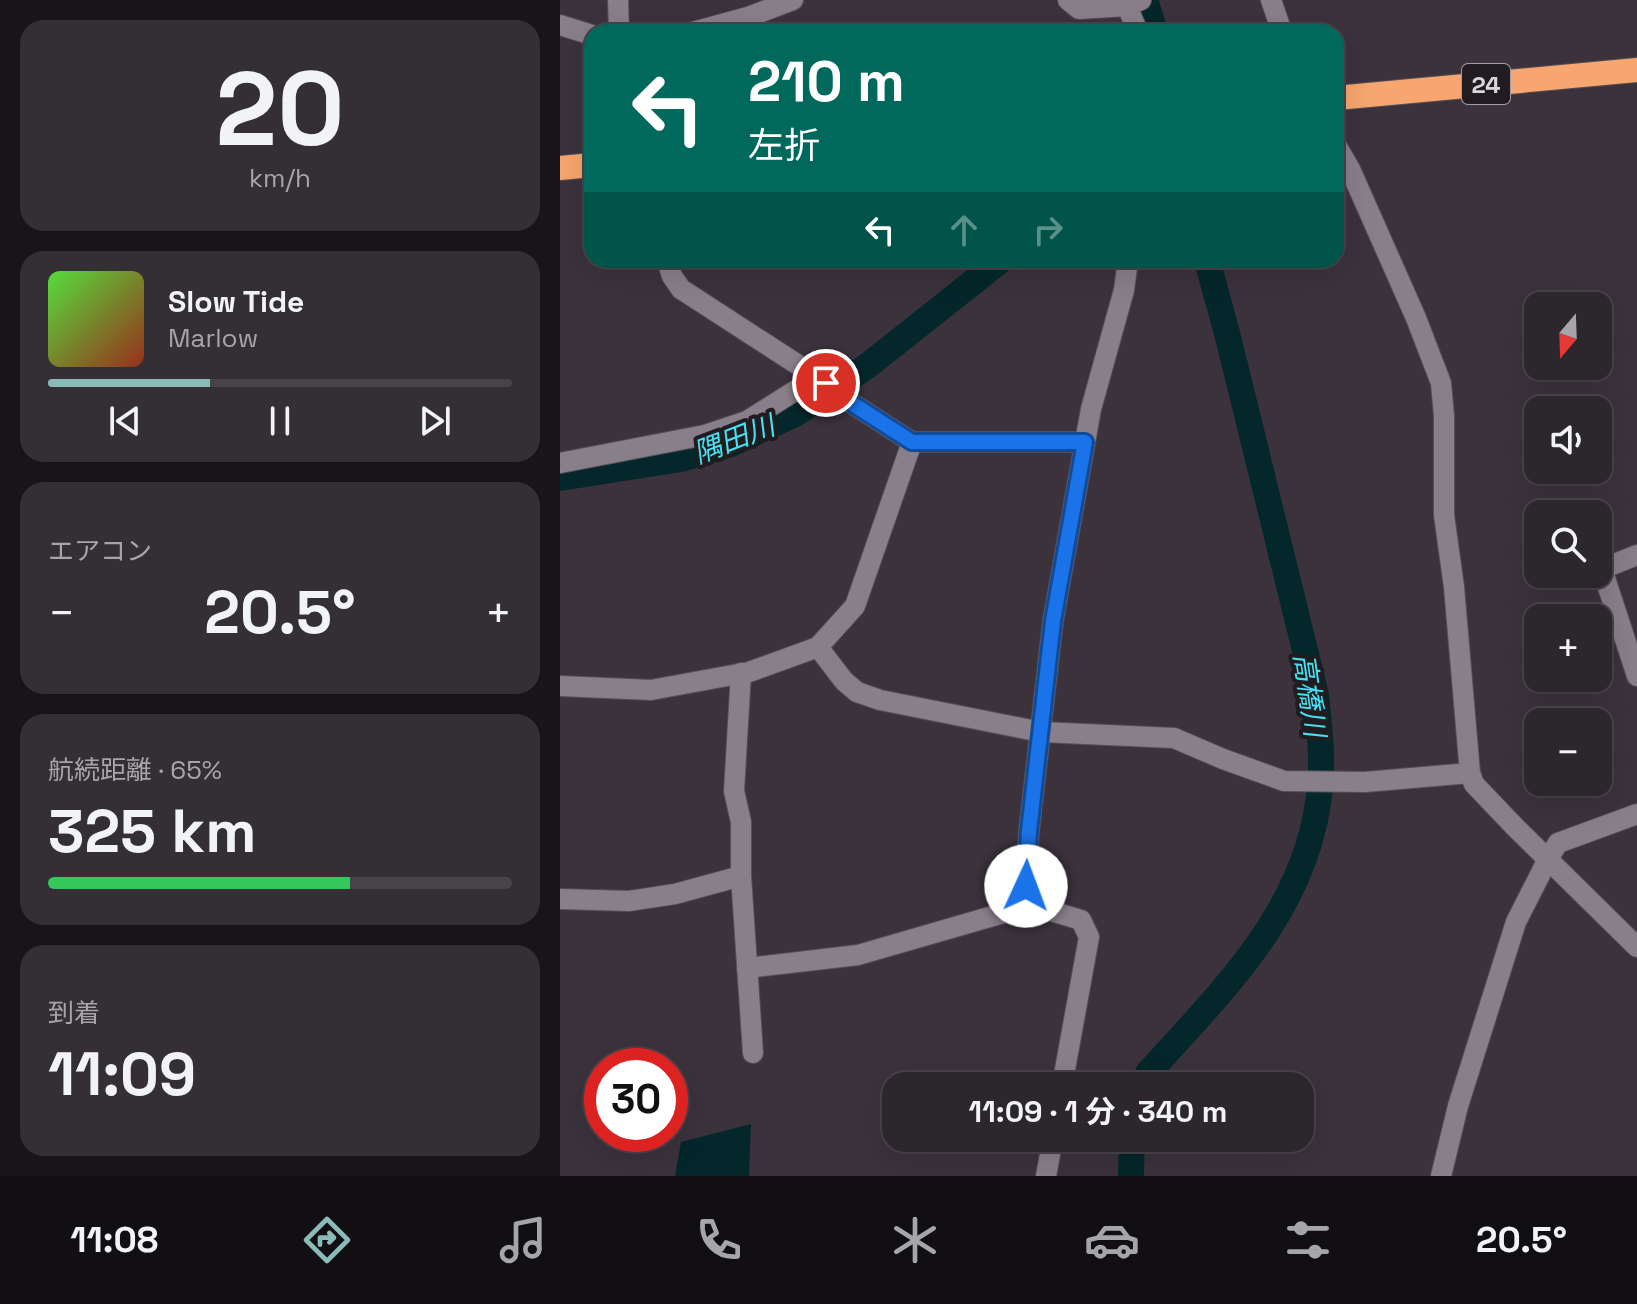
<!DOCTYPE html>
<html lang="ja">
<meta charset="utf-8">
<style>
:root{--surface:#2c262d;--page:#342e35;--text:#f1f3f6;--muted:#a6a5aa;--line:#484349;--accent:#8bbbb9}
body{margin:0;font-family:"Space Grotesk","Noto Sans JP",sans-serif;background:var(--page);color:var(--text);height:100vh;display:flex;flex-direction:column;font-size:30px;white-space:nowrap}
*{box-sizing:border-box;margin:0}
p{font-size:26px;color:var(--muted)}
.icon{flex:none;width:44px;height:44px;fill:none;stroke:currentColor;stroke-width:2;stroke-linecap:round;stroke-linejoin:round}
.map{position:relative;flex:1;overflow:hidden}
.sheet{display:flex;flex-direction:column;gap:20px;padding:20px;background:#181519;width:560px}
.sheet>*{flex:none}
.banner{position:absolute;left:24px;top:24px;width:760px;height:244px;border-radius:24px;box-shadow:0 8px 32px #0002,0 0 0 2px var(--line);background:#00695c;color:#fff;overflow:hidden}
.needle{width:52px;rotate:199deg}
.buttons{position:absolute;left:964px;top:292px;display:grid;gap:16px}
.buttons a{display:grid;place-items:center;width:88px;height:88px;border-radius:16px;background:var(--surface);box-shadow:0 8px 32px #0002,0 0 0 2px var(--line);font-size:40px}
.speed{position:absolute;left:24px;top:1048px;display:flex;gap:16px;font-size:40px;font-weight:700;text-align:center}
.speed>*{display:grid;place-content:center;width:104px;height:104px;border-radius:50%;background:var(--surface);box-shadow:0 8px 32px #0002,0 0 0 2px var(--line);line-height:1}
.speed .limit{border:12px solid #d22;background:#fff;color:#111}
.pin{position:absolute;display:grid;place-items:center;width:68px;height:68px;color:#fff;margin:-34px;border:4px solid #fff;border-radius:50%;box-shadow:0 2px 8px #0007}
.me{position:absolute;width:88px;margin:-44px;rotate:2deg;stroke-linejoin:round;filter:drop-shadow(0 0 6px #0008)}
.turn{display:flex;align-items:center;gap:28px;height:168px;padding:0 32px;font-size:36px}
.turn .icon{width:104px;height:104px;stroke-width:2.5}
.turn b{display:block;font-size:56px;line-height:68px}
.lanes{display:flex;align-items:center;height:76px;padding:0 32px;background:#0003;justify-content:center;gap:40px;direction:ltr}
.lanes .off{opacity:.35}
.big{font-size:60px;font-weight:700;line-height:1.1}
.sheet .card{flex:1;display:flex;flex-direction:column;justify-content:center;gap:12px;min-width:0;padding:0 28px;border-radius:24px;background:var(--page)}
.sheet .dial{align-items:center;gap:0}
.dial b{font-size:104px;line-height:1}
.song{display:flex;align-items:center;gap:24px}
.cover{width:96px;height:96px;border-radius:12px;background:linear-gradient(135deg,hsl(110 70% 55%),hsl(10 70% 35%))}
.played{height:8px;border-radius:4px;background:linear-gradient(90deg,var(--accent) 35%,var(--line) 35%)}
.keys{display:flex;justify-content:space-around;direction:ltr}
.heat{display:flex;justify-content:space-between;align-items:center;font-size:44px;direction:ltr}
.charge{height:12px;border-radius:6px;background:linear-gradient(90deg,#34c759 65%,var(--line) 0)}
.trip{position:absolute;left:322px;top:1072px;width:432px;height:80px;border-radius:24px;background:var(--surface);box-shadow:0 8px 32px #0002,0 0 0 2px var(--line);font-weight:700;line-height:80px;text-align:center}
.dock{display:flex;height:128px;justify-content:space-around;align-items:center;background:#120f12;color:var(--muted)}
.dock .icon{width:56px;height:56px}
.dock .on{color:var(--accent)}
.dock b{font-size:36px;color:var(--text)}
main{display:flex;flex:1;min-height:0}
.map>svg:first-child{display:block}
</style>
<main>
<section class="sheet">
<div class="card dial"><b>20</b><p>km/h</p></div>
<div class="card">
<div class="song"><i class="cover"></i><div><b>Slow Tide</b><p>Marlow</p></div></div>
<div class="played"></div>
<div class="keys"><svg class="icon" aria-label="previous" viewBox="0 0 24 24"><path d="M18 5L8 12l10 7zM5 5v14"/></svg><svg class="icon" aria-label="pause" viewBox="0 0 24 24"><path d="M8 5v14M16 5v14"/></svg><svg class="icon" aria-label="next" viewBox="0 0 24 24"><path d="M6 5l10 7-10 7zM19 5v14"/></svg></div>
</div>
<div class="card"><p>エアコン</p>
<div class="heat"><a>−</a><b class="big">20.5°</b><a>+</a></div>
</div>
<div class="card"><p>航続距離 · 65%</p><b class="big">325 km</b><div class="charge"></div></div>
<div class="card"><p>到着</p><b class="big">11:09</b></div>
</section>
<div class="map">
<svg width="1077" height="1176" viewBox="0 0 1077 1176">
<rect width="100%" height="100%" fill="#3b323c"/>
<path fill="#04272b" d="M191,1124L189,1176H115L121,1142Z"/>
<g fill="none" stroke-linecap="round" stroke-linejoin="round">
<g stroke="#04272b" stroke-width="26">
<path d="M585,0L595,32"/>
<path d="M0,478L121,459L171,444L237,413L306,367L441,260"/>
<path d="M584,1086L588,1073C665,988 750,907 760,786C763,756 759,725 756,695L668,337L647,260"/>
<path d="M571,1176L572,1138"/>
</g>
<defs>
<g id="minor">
<path d="M58,0L59,32"/>
<path d="M508,0L519,9L567,6L581,0"/>
<path d="M711,0L722,32"/>
<path d="M567,6L578,32"/>
<path d="M0,25L32,35"/>
<path d="M133,32L188,17L233,0"/>
<path d="M776,145L790,169L856,318L881,383L884,416V515L894,587L910,773L914,784L955,827L1077,947"/>
<path d="M107,260L112,276L121,289L266,383L285,399L352,442H525"/>
<path d="M0,463L145,435L187,421L257,377"/>
<path d="M1077,555L1042,569L1077,676"/>
<path d="M258,647L284,681L297,692L320,700L481,732L614,738L663,759L724,781L805,782L910,773"/>
<path d="M181,673L174,791L181,822V876"/>
<path d="M0,686L91,690L189,672L258,647L295,606L352,442"/>
<path d="M0,899L69,901L115,894L181,876L193,1053"/>
<path d="M187,968L298,955L471,905"/>
<path d="M502,1086L529,937L521,920L471,905L466,886L469,831L493,621L531,409L564,290L568,260"/>
<path d="M486,1176L493,1138"/>
<path d="M881,1176L898,1106L956,922L988,859L998,843L1077,814"/>
</g>
<g id="highway">
<path d="M776,98L1077,70"/>
<path d="M0,168L32,165"/>
</g>
</defs>
<use href="#minor" stroke="#564f57" stroke-width="22"/>
<use href="#highway" stroke="#564f57" stroke-width="26"/>
<use href="#minor" stroke="#897f8a" stroke-width="20"/>
<use href="#highway" stroke="#f6a66e" stroke-width="24"/>
</g>
<g fill="none" stroke-linecap="round" stroke-linejoin="round">
<defs>
<path id="route" d="M266,383L285,399L352,442H525L493,621L469,831L466,886"/>
</defs>
<use href="#route" stroke="#114b97" stroke-width="20"/>
<use href="#route" stroke="#1a73e8" stroke-width="14"/>
</g>
<g text-anchor="middle" dominant-baseline="central" stroke-width="8" stroke-linejoin="round" paint-order="stroke">
<rect fill="#201c20" stroke="#a49ea4" stroke-width="2" x="902" y="64" width="48" height="40" rx="6"/>
<g font-size="24" font-weight="bold" fill="#dcd6dc">
<text x="926" y="84">24</text>
</g>
<g font-size="28" font-style="italic" fill="#44e2f3" stroke="#201c20">
<text transform="translate(174 439) rotate(-21)">隅田川</text>
<text transform="translate(750 695) rotate(82)">高橋川</text>
</g>
</g>
</svg>
<div class="buttons">
<a><svg class="needle" viewBox="-14 -14 28 28"><path d="M0-13l5 13h-10z" fill="#e53935"/><path d="M0 13l5-13h-10z" fill="#a6a5aa"/></svg></a>
<a><svg class="icon" aria-label="sound" viewBox="0 0 24 24"><path d="M4 9h4l5-4v14l-5-4H4zM17 9q2 3 0 6"/></svg></a>
<a><svg class="icon" aria-label="search" viewBox="0 0 24 24"><circle cx="10" cy="10" r="6"/><path d="M15 15l6 6"/></svg></a>
<a>+</a>
<a>−</a>
</div>
<div class="speed"><div class="limit">30</div></div>
<div class="pin" style="left:266px;top:383px;background:#d93025"><svg class="icon" aria-label="arrive" viewBox="0 0 24 24"><path d="M6 21V4h12l-3 4 3 4H6"/></svg></div>
<svg class="me" style="left:466px;top:886px" viewBox="-20 -20 40 40"><circle r="19" fill="#fff"/><path d="M0-13L10 11 0 6-10 11z" fill="#1a73e8"/></svg>
<div class="trip">11:09 · 1 分 · 340 m</div>
<div class="banner">
<div class="turn"><svg class="icon" aria-label="left" viewBox="0 0 24 24"><path d="M17 20v-9H6M10 6l-5 5 5 5"/></svg><div><b>210 m</b>左折</div></div>
<div class="lanes"><svg class="icon" aria-label="left" viewBox="0 0 24 24"><path d="M17 20v-9H6M10 6l-5 5 5 5"/></svg><svg class="icon off" aria-label="ahead" viewBox="0 0 24 24"><path d="M12 20V5M6 11l6-6 6 6"/></svg><svg class="icon off" aria-label="right" viewBox="0 0 24 24"><path d="M7 20v-9h11M14 6l5 5-5 5"/></svg></div>
</div>
</div>
</main>
<nav class="dock">
<b>11:08</b>
<svg class="icon on" aria-label="directions" viewBox="0 0 24 24"><path d="M12 3l9 9-9 9-9-9zM9 14v-3h6M13 9l2 2-2 2"/></svg>
<svg class="icon" aria-label="music" viewBox="0 0 24 24"><path d="M9 18V5l10-2v13"/><circle cx="6" cy="18" r="3"/><circle cx="16" cy="16" r="3"/></svg>
<svg class="icon" aria-label="phone" viewBox="0 0 24 24"><path d="M5 4h4l2 5-3 2q2 4 5 5l2-3 5 2v4C11 20 4 13 5 4z"/></svg>
<svg class="icon" aria-label="climate" viewBox="0 0 24 24"><path d="M12 3v18M4 7l16 10M4 17L20 7"/></svg>
<svg class="icon" aria-label="car" viewBox="0 0 24 24"><path d="M5 17H2v-5l4-1 3-4h7l3 4 3 1v5h-3M9 17h6M6 11h13"/><circle cx="7" cy="17" r="2"/><circle cx="17" cy="17" r="2"/></svg>
<svg class="icon" aria-label="filters" viewBox="0 0 24 24"><path d="M4 7h16M4 17h16"/><circle cx="9" cy="7" r="2"/><circle cx="15" cy="17" r="2"/></svg>
<b>20.5°</b>
</nav>
